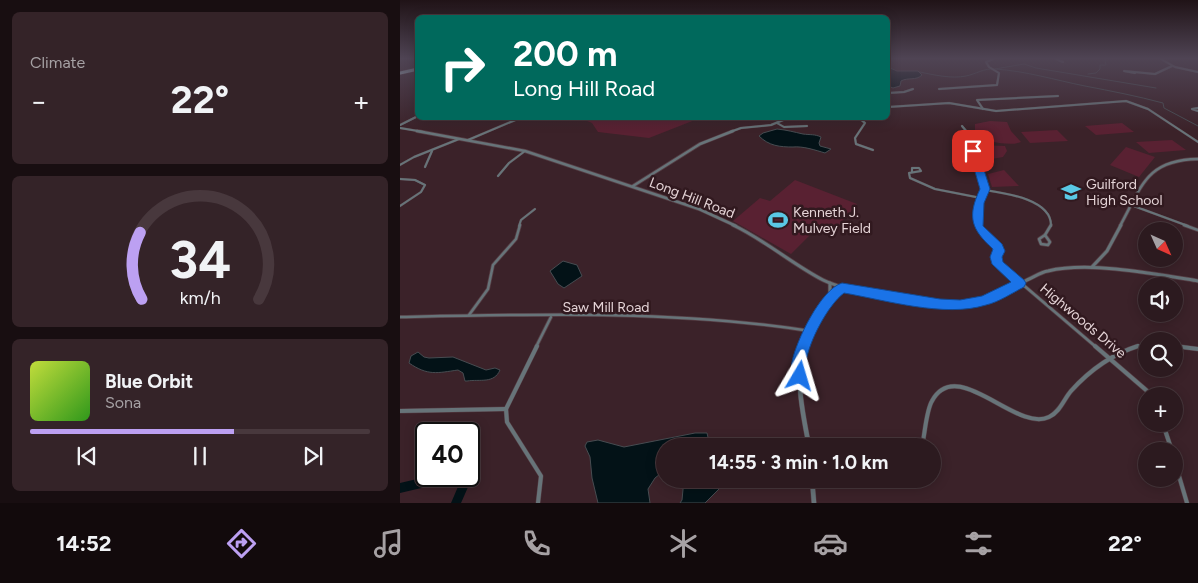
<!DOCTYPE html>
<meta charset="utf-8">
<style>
:root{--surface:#2c1a1f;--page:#342328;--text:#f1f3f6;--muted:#a6a1a4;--line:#48383d;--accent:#bca0f2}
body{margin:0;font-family:Figtree,sans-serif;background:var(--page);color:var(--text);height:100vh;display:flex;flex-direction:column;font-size:19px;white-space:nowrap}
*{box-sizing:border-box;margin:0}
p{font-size:16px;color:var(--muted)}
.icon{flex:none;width:28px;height:28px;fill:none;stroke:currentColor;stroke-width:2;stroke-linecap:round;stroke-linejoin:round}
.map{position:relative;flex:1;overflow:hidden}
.drawer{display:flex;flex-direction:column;gap:12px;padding:12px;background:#180e11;width:400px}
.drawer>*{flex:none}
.top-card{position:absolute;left:15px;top:15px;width:475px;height:105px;border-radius:8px;box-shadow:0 2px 12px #0003,0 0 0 1px var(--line);background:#00695c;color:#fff;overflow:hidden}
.needle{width:32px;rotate:135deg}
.tools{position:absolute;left:738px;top:222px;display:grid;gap:10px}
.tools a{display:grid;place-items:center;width:45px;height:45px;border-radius:50%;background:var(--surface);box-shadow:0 2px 12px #0003,0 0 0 1px var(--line);font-size:25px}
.speed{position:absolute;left:15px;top:422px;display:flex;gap:10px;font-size:25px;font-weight:700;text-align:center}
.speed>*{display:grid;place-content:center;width:65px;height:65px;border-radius:50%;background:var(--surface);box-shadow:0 2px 12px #0003,0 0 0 1px var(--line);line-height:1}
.speed .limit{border:2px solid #111;border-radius:8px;background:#fff;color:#111}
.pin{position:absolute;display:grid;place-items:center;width:42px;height:42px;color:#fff;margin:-21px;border-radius:10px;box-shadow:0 2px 8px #0006}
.me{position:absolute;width:55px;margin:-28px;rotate:7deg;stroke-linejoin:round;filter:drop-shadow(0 0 4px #0008)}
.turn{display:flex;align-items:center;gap:18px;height:105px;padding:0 15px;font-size:22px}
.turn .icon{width:65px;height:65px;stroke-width:2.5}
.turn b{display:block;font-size:35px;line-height:42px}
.big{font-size:38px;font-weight:700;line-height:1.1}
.drawer .tile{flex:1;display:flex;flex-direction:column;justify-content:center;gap:8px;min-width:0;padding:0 18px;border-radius:8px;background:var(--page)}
.drawer .dial{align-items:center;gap:0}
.dial svg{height:130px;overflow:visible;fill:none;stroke:var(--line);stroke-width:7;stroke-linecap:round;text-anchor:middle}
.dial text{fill:var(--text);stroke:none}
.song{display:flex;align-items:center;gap:15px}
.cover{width:60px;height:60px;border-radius:8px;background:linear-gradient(135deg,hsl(70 70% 55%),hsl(110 70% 35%))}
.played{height:5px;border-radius:2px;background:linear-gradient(90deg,var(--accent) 60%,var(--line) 60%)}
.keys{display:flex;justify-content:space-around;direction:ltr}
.heat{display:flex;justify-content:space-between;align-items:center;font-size:28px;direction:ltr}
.trip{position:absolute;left:256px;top:438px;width:285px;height:50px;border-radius:25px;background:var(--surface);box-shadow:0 2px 12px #0003,0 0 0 1px var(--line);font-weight:700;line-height:50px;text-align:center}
.tabs{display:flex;height:80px;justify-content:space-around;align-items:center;background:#120a0c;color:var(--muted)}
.tabs .icon{width:35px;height:35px}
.tabs .selected{color:var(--accent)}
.tabs b{font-size:22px;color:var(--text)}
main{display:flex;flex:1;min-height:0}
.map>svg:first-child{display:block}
</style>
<main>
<section class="drawer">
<div class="tile"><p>Climate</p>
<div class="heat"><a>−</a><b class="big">22°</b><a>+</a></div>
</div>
<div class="tile dial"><svg viewBox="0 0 100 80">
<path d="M14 69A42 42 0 1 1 86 69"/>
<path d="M14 69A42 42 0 0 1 13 28" stroke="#bca0f2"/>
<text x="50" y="56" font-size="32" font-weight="700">34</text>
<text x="50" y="72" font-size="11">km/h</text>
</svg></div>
<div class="tile">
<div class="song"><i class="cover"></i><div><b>Blue Orbit</b><p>Sona</p></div></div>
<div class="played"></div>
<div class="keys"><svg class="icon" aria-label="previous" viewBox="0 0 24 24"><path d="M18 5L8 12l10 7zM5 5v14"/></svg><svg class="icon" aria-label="pause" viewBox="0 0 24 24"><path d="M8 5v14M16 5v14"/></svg><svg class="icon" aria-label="next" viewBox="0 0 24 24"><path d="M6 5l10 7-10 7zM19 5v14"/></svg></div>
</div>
</section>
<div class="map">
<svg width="798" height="503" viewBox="0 0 798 503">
<rect width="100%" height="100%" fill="#3b2229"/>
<g fill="#592132">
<path d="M180,118H300L249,138L198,132L192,123Z"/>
<path d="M590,121L607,122L611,131L621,142C609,147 588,140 575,139V124Z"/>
<path d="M722,123L734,132L696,135L685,126Z"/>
<path d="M657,130L668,141L630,143L621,132Z"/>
<path d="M772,140L786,150L749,153L736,142Z"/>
<path d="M579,145L605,146L607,151L603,157L586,160Z"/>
<path d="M726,147L755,157L739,177L710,165Z"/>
<path d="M604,170L619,186L592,187L588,174Z"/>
<path d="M395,180L457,204L431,235L416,229L391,254L333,221L360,198L370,201Z"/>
</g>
<g fill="#031217" stroke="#474c51">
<path d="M488,67L497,71H518L522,75C516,81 508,77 501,81L500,86L493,88L488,86Z"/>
<path d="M377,129C387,130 394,132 403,134C410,135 415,134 421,137L419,143L420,146L431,149L425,153C415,150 403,146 393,147C380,147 369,146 359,136L363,133Z"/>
<path d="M163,261L177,265L182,276L164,288L158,284L150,271Z"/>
<path d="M18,352L24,357L29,358L53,357L86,370L95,368L100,370C94,384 80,379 67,381H65L63,373L58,370C37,373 28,376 9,363L11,356Z"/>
<path d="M295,433H307L310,446H265V470L255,478L248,489L250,503H198L192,478L190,457L185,446L187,442L198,440L224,447Z"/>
<path d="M284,479C297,479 307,480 320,479L323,482L322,486L305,503H280L282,500Z"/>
</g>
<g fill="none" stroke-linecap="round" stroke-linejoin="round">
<g stroke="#474c51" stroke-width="1">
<path d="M595,69L624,64L636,68L756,88"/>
<path d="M520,72C534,75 552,79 566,76C576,74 584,68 595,69C626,71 655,80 685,86C711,91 737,96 763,103L764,108L798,126"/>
<path d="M688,74L696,73L700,69V65H706L705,59"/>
</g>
<path fill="#031217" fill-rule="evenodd" d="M69,474L70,475L72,478L61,503H51L60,482H47L0,493V483L30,476H69Z"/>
<defs>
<g id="minor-far2">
<path d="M656,59L663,62"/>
<path d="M735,73L724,71L755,74L772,66"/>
<path d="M539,89L597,85L599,73L589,67L586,62L593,59"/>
<path d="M488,93L504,92L513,89"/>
<path d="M488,107L549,103L596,111L726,101L748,109L798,142"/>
<path d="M798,108L792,109L798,111"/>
<path d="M583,109L577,100L658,96"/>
<path d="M459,118L465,123L455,138L456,144L473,150"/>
<path d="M377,123L384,127L407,126"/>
<path d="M0,125L18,116"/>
<path d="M562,126L567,132V137L585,189L577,209L580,226"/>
<path d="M68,140L120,118"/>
<path d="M0,165L14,157L59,139"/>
<path d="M25,167L32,151"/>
<path d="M512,172V168H519L521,171L509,173L510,178L535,189L581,198"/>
<path d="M98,176L109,163L125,151"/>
<path d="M0,179L15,180L25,185L21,192L0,206"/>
<path d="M585,190C604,193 652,199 651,226"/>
<path d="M731,205L788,226"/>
<path d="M119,226L121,220L135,209"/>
</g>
<g id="minor-far1">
<path d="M579,225C584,236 595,241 599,251L596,254"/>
<path d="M784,225L798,230"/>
<path d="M645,235L650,242L648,245L641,244L639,239Z"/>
<path d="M645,235L651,225"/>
<path d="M593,245L598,264L620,283"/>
<path d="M621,283L696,347"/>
<path d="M69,315L88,289L93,265L116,239L120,225"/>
<path d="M0,317C136,314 275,310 410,331"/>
<path d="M774,346L784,347"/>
<path d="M136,347L151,317"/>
<path d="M734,347L746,345"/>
</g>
<g id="minor">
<path d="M137,346L106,409L107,422L141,476L138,503"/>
<path d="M695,346L753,396"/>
<path d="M774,346L798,349"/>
<path d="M0,411L106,409"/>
<path d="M763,424L772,451"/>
<path d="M522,446C525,434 526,411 532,401C557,355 616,433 649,417C660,412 664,399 671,391C689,371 713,354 738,346"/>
<path d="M774,459L787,503"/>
</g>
<g id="tertiary-far3">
<path d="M761,59L775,67L798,72"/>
<path d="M0,128L24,132"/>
<path d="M330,132L341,128L371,125L388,118"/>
</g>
<g id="tertiary-far2">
<path d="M17,131L125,151L299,209L336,226"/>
<path d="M233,186L300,144L333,131"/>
<path d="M720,226C742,186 746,160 798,159"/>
</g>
<g id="tertiary-far1">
<path d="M333,225C365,240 392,264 423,280C447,292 542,309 568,305C589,301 608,290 627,280C634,277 641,272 648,271C689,261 756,274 798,281"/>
<path d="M692,267L707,251L721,225"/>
<path d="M430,283V296"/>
<path d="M404,347C412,325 422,301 442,288"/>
</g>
<g id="tertiary">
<path d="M405,346C394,377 403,414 409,446"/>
<path d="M412,479L414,503"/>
</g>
<path id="motorway" d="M0,73L18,69"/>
</defs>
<use href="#minor-far2" stroke="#563e45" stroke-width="2.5"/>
<use href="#minor-far1" stroke="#563e45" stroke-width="4"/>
<use href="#minor" stroke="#563e45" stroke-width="5"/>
<use href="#tertiary-far3" stroke="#563e45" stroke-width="2.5"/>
<use href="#tertiary-far2" stroke="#563e45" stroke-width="4"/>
<use href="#tertiary-far1" stroke="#563e45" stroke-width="4.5"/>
<use href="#tertiary" stroke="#563e45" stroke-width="5.5"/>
<use href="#motorway" stroke="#563e45" stroke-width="4"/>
<use href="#minor-far2" stroke="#677479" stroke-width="2"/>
<use href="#minor-far1" stroke="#677479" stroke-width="2.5"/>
<use href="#minor" stroke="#677479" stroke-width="4"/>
<use href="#tertiary-far3" stroke="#677479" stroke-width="2"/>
<use href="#tertiary-far2" stroke="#677479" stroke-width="2.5"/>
<use href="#tertiary-far1" stroke="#677479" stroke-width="3"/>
<use href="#tertiary" stroke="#677479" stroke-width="4.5"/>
<use href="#motorway" stroke="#b9dce6" stroke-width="3"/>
</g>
<linearGradient id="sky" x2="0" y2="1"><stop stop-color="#201317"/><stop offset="0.45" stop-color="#4f4454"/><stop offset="1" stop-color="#4f4454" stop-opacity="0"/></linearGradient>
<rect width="798" height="130" fill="url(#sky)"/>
<path fill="#1a73e8" stroke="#114b97" d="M573,148L578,151L590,189L584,203L583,226L602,244L605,251L602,257L603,262L624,280L626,283L624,287C612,293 599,302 586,305C545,318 485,300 444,293C428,305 409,341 406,362C405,369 408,374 405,381L400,383L395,381C392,376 391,368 392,362C396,341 421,289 442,283L540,299L560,300L582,296L611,282L592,264L590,257L593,249C571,229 567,217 580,189L569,151Z"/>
<defs>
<symbol id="school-bare" viewBox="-9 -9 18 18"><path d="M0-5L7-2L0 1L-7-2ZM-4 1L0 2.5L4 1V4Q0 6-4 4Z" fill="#5ac8e5" stroke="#31191f" stroke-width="2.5" paint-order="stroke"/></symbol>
<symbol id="stadium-bare" viewBox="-9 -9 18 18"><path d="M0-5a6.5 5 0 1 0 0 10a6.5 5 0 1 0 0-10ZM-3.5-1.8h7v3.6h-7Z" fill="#5ac8e5" stroke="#31191f" stroke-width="2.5" paint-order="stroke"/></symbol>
</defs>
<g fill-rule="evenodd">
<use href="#school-bare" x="657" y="178" width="28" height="28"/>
<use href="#stadium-bare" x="364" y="206" width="28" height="28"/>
</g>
<g text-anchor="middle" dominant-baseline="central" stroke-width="5" stroke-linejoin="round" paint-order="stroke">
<g font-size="14" fill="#e5d4d7" stroke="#31191f" text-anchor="start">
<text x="686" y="184">Guilford<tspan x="686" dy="16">High School</tspan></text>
<text x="393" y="212">Kenneth J.<tspan x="393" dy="16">Mulvey Field</tspan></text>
</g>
<g font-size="14" fill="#e5d4d7" stroke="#31191f">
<text transform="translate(292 198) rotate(21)">Long Hill Road</text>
<text x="206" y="307">Saw Mill Road</text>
<text transform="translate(683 321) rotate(40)">Highwoods Drive</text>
</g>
</g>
</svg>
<div class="tools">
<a><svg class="needle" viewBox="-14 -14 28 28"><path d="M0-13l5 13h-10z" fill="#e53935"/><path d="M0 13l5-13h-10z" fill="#a6a1a4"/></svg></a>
<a><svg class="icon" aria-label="sound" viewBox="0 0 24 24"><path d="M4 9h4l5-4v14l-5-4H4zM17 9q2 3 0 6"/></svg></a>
<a><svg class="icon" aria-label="search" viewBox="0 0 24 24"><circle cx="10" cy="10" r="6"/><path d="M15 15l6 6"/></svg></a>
<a>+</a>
<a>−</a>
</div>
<div class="speed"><div class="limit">40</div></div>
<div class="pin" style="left:573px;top:151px;background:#d93025"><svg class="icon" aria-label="arrive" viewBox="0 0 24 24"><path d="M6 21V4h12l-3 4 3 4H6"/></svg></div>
<svg class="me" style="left:400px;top:376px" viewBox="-20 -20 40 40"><path d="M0-17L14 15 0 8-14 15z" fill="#1a73e8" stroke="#fff" stroke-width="4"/></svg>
<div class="trip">14:55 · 3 min · 1.0 km</div>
<div class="top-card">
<div class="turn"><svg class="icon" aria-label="right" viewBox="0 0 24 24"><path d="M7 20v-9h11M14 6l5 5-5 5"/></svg><div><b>200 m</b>Long Hill Road</div></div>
</div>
</div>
</main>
<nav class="tabs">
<b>14:52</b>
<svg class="icon selected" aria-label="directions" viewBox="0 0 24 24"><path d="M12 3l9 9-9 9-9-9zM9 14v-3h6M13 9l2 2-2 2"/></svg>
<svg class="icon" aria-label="music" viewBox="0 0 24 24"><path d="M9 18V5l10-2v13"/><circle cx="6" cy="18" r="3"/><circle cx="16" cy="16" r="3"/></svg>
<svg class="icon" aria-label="phone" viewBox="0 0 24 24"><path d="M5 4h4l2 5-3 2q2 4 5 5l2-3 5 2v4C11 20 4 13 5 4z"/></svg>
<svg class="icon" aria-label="climate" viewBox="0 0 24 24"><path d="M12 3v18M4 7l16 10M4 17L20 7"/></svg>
<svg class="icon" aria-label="car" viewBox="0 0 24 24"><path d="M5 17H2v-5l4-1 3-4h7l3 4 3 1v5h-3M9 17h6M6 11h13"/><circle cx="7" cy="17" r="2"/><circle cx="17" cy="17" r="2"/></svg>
<svg class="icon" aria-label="filters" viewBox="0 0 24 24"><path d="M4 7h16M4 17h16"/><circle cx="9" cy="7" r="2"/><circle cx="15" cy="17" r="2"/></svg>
<b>22°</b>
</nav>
